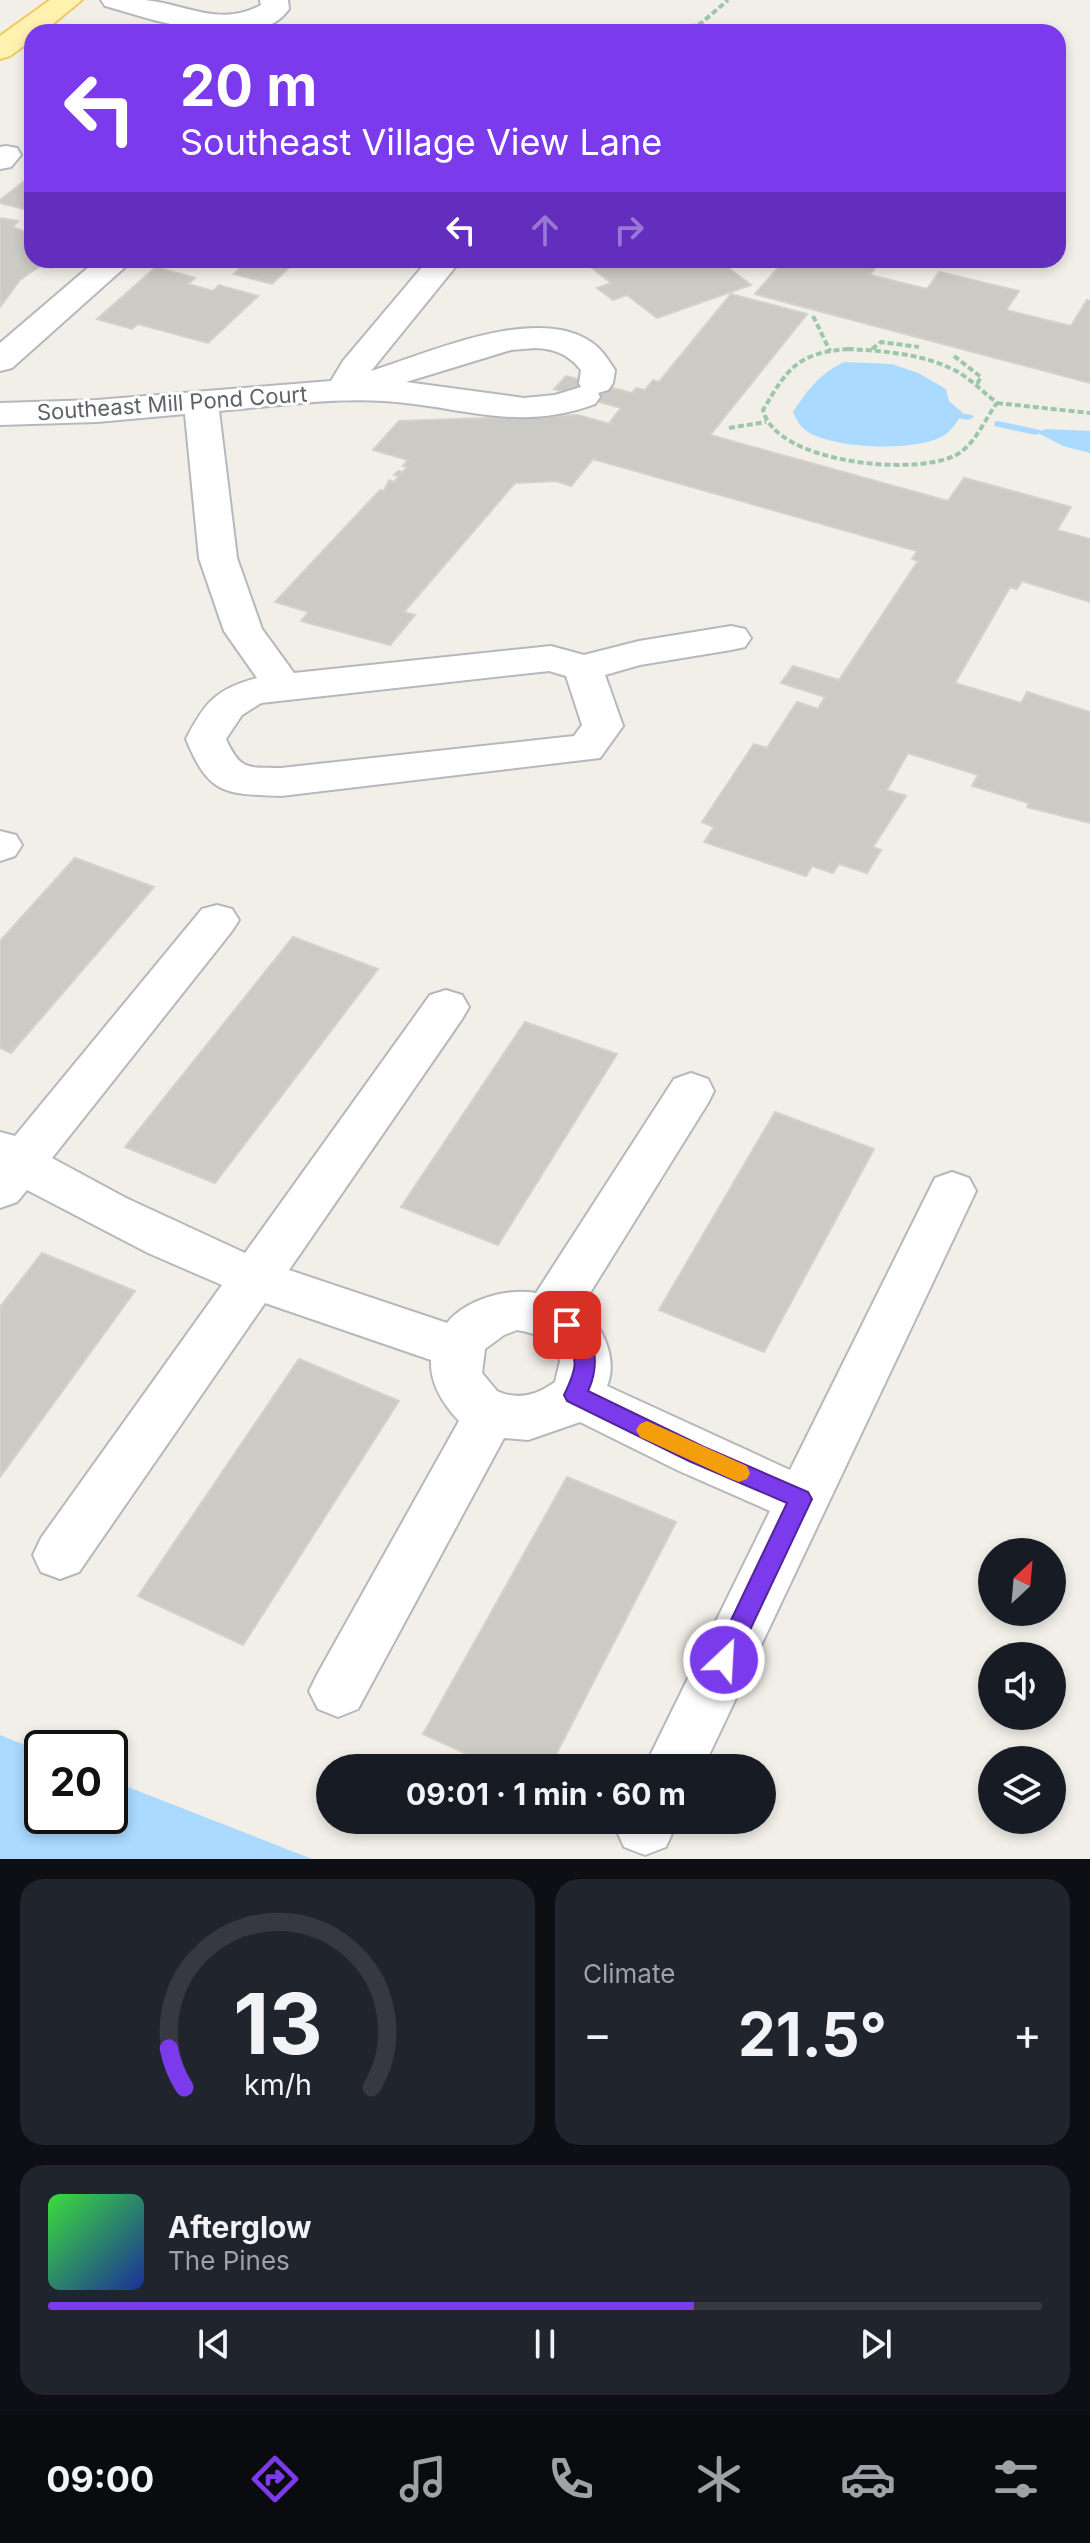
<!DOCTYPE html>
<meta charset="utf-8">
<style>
:root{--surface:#171b24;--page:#20242c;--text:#f1f3f6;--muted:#9ea1a6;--line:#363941;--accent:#7c3aed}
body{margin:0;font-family:Inter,sans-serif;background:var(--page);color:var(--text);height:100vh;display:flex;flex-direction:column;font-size:30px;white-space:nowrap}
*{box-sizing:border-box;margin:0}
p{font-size:26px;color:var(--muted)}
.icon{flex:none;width:44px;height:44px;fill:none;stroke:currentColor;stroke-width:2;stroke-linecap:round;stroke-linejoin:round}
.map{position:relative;height:1859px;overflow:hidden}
.side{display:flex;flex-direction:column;gap:20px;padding:20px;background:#0d0f14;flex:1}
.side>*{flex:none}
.top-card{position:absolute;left:24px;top:24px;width:1042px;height:244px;border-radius:24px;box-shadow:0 4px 12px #0003;background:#7c3aed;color:#fff;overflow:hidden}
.needle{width:52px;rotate:26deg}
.buttons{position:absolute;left:978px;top:1538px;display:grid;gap:16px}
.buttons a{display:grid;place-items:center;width:88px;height:88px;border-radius:50%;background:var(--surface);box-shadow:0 4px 12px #0003;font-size:40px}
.speed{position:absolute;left:24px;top:1730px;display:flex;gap:16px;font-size:40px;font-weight:700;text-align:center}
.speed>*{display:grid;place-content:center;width:104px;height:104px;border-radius:50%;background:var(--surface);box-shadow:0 4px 12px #0003;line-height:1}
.speed .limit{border:4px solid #111;border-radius:12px;background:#fff;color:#111}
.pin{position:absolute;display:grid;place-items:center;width:68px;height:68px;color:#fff;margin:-34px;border-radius:16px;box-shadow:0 4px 12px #0006}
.me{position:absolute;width:88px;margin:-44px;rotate:25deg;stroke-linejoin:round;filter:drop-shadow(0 0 6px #0008)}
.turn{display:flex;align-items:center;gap:28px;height:168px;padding:0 24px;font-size:36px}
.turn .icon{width:104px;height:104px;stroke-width:2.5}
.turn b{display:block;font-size:56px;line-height:68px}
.lanes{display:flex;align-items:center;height:76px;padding:0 24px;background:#0003;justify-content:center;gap:40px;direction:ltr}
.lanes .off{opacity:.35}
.big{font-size:60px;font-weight:700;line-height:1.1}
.side .widget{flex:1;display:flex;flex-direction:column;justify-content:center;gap:12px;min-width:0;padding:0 28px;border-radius:24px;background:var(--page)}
.side .dial{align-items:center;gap:0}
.dial svg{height:208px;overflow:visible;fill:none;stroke:var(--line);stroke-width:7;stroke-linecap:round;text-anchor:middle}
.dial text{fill:var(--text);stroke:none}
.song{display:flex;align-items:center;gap:24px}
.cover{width:96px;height:96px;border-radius:12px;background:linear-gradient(135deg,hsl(120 70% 55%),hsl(230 70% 35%))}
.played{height:8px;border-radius:4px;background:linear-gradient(90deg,var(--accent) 65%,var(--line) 65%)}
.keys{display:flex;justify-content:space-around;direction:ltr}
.heat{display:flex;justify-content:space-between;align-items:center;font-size:44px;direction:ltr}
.side .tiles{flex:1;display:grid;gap:20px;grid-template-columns:1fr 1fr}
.widget:last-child{grid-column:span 2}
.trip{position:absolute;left:316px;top:1754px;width:460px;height:80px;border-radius:40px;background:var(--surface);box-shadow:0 4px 12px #0003;font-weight:700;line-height:80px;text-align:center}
.dock{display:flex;height:128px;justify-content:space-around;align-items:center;background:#090b0e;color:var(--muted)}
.dock .icon{width:56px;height:56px}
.dock .active{color:var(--accent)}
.dock b{font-size:36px;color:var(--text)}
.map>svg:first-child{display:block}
</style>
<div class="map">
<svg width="1090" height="1859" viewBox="0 0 1090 1859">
<rect width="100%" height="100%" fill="#f1efe8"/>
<g fill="#aadaff">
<path d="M844,362L892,364L918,373L946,389L949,401L962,412C959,421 951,431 943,436C914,452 836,449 808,432C800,427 797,421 793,412C807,391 820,373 844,362Z"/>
<path d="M1047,429L1090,431V453L1063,446L1036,432Z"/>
<path d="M0,1735L42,1752V1816H110V1780L312,1859H0Z"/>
</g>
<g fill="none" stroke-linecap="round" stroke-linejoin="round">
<g fill="#aadaff" fill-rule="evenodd">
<path d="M961,413L972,415L974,417L968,420L957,418V414Z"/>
<path d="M998,421L1040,430L1042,432L1036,435L994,426V422Z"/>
</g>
</g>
<g fill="#cccac5" stroke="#d6d1c6" stroke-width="2">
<path d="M32,175V211L0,203V200Z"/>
<path d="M0,218L18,221L13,227L32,235V260H59L52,268L40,266L20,280L0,307Z"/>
<path d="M186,260H297L272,284L234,274L241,267L213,260L207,266Z"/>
<path d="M582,260H718L751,285L657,318L627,295L613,300L597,288L611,283Z"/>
<path d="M785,260H881L870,275L927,289L939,272L1019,291L1006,310L1071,326L1087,300L1090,301V383L755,294Z"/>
<path d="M156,267L195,278L188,284L213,291L219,285L258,296L208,343L138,324L132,329L97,319Z"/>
<path d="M731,294L807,314L710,435L948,501L964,478L1071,507L1057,530L1090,539V602L1022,581L1017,589L1010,587L955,683L1021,703L1027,692L1090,712V823L1027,807L1029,803L972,786L978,775L908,753L887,790L906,796L873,847L881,850L867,873L839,864L833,873L812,866L806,876L704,842L714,827L702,822L754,744L767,748L797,702L818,709L825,697L781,683L793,666L839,680L918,561L912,559L917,551L593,459L571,486L556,481L515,483L404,612L415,615L390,645L301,621L309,612L275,602L380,490L384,491L389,480L394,482L399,476L394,475L398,471L403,472L407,467L403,466L408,460L373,450L399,421L578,415L613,425L610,422L621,408L554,389L566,376L632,393L636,388L645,390L653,380L659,382Z"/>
<path d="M75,858L154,887L11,1053L0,1048V941Z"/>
<path d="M293,937L378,969L215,1183L125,1147Z"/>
<path d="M525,1022L617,1054L498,1245L401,1207Z"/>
<path d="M775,1112L874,1149L764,1352L659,1310Z"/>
<path d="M42,1253L135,1291L0,1477V1307Z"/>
<path d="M299,1359L399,1401L243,1645L138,1596Z"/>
<path d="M567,1477L676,1522L549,1768H497L423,1734Z"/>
</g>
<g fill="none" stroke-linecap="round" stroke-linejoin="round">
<defs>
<g id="minor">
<path d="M101,0C115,0 131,0 145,0C186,4 220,28 261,5L260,0H288L289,9C256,57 149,18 105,6Z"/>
<path d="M6,146L17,148L21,155L11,167L0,169V147Z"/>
<path d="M97,260H133L12,368L0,371V343Z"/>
<path d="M428,260H461L371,371C429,353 536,304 591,342C602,349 608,360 615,370L613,383L608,390L598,393L600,397L595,404C516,433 463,406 384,401C329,398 274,406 219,411L237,558L262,629L294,673L551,646L584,655L639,641L731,626L745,629L751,638L745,647L731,650L640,665L605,675L623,726L600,758L281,796C224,794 209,795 186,739C205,702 216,689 257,678L224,631L199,558L185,414L97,422L0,425V403L97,400L331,381L343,361ZM535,348C555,349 568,354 581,370L579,383L581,387L555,395L524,398L406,382L511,350ZM549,671L566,676L582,725L574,736L281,768C248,767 241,772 226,739L242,715L261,703Z"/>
<path d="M0,831L16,835L22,845L15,856L0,861Z"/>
<path d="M217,905L232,909L239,920L232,931L52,1158L126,1198L245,1253L430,995L446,990L462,995L469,1007L462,1019L289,1270L447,1323C466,1299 507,1288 536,1293L674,1079L691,1073L708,1079L714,1091L708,1103L580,1309C603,1323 618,1360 607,1386L790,1470L935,1178L952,1172L969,1178L976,1191L703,1768H644L770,1511L677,1470L580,1422L528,1440L504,1438L358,1709L338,1717L318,1709L309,1691L318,1673L459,1421C443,1404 430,1384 431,1360L265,1303L79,1572L60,1579L41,1572L33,1555L41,1538L222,1285L148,1253L27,1190L17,1202L0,1208V1132L15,1136L202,909ZM517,1330C538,1334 554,1339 560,1361L555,1382C537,1395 518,1401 497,1391L482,1373L485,1349L504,1335Z"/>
<path d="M618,1820H678L666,1847L645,1855L624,1847L615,1827Z"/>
</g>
<path id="major" d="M50,0H82L43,32H32V40L10,56L0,59V36Z"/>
</defs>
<use href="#minor" stroke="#b5b8bc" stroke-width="4"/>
<use href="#major" stroke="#f2c960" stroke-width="4"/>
<g stroke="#9cc7a9" stroke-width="4" stroke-dasharray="6 3" stroke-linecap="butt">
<path d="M672,32L700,24L728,0"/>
<path d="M813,316L830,351"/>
<path d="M848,349C884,351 926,354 958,372C972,380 984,393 997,403C984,420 975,446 954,456C912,476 776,463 763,410C788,368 797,353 848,349Z"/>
<path d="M872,349L881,342L919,347"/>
<path d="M954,356L981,377L976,386"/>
<path d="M997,403L1090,413"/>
<path d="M729,428L766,422"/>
</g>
<use href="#minor" fill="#fff" fill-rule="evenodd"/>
<use href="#major" fill="#fff2af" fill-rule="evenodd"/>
</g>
<path fill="#7c3aed" stroke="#51269a" stroke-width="2" d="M567,1317C598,1327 600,1367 588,1391L704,1447L808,1492L812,1499L732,1668L724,1671L716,1668L712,1660L787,1503L689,1461L567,1401L564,1395C583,1356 574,1359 557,1325L560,1319Z"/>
<path fill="#f59e0b" d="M647,1421L747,1466L750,1473L747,1479L739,1482L731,1479L640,1437L636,1430L640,1424Z"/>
<g text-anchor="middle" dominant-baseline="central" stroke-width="6" stroke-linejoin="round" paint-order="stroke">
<g font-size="22" fill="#5f6368" stroke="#fff">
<text transform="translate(172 403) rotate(-4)">Southeast Mill Pond Court</text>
</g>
</g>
</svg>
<div class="buttons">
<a><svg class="needle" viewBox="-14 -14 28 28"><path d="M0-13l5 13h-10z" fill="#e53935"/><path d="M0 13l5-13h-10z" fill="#9ea1a6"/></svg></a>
<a><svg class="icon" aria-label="sound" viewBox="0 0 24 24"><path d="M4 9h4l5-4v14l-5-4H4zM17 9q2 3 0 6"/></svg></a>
<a><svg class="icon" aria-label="layers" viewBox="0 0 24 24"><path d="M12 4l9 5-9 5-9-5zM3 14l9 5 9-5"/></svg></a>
</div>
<div class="speed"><div class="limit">20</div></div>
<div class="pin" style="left:567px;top:1325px;background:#d93025"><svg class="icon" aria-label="arrive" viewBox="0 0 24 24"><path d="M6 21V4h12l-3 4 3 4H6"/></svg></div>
<svg class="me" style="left:724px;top:1660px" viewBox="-20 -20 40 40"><circle r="17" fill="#7c3aed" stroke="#fff" stroke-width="3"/><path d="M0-11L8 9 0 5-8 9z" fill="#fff"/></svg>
<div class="trip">09:01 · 1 min · 60 m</div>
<div class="top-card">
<div class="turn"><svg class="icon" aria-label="left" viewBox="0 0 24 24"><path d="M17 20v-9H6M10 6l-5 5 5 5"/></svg><div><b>20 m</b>Southeast Village View Lane</div></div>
<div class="lanes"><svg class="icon" aria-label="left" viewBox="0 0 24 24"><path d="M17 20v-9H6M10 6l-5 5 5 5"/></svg><svg class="icon off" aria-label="ahead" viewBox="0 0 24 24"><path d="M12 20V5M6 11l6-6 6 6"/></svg><svg class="icon off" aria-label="right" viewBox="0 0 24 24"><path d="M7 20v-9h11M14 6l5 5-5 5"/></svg></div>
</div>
</div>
<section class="side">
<div class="tiles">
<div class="widget dial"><svg viewBox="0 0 100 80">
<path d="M14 69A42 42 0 1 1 86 69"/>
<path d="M14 69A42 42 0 0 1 8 54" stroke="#7c3aed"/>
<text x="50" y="56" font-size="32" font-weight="700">13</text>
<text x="50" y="72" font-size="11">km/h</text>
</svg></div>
<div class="widget"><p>Climate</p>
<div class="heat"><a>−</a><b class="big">21.5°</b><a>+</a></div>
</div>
<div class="widget">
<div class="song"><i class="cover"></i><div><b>Afterglow</b><p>The Pines</p></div></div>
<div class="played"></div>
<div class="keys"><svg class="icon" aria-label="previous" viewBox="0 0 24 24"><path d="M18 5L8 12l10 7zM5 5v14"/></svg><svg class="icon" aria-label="pause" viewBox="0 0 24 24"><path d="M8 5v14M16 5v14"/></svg><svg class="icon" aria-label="next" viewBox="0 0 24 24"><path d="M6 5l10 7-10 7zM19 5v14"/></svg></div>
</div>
</div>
</section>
<nav class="dock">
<b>09:00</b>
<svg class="icon active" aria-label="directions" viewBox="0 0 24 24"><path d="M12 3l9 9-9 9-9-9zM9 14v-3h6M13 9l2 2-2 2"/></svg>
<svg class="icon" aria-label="music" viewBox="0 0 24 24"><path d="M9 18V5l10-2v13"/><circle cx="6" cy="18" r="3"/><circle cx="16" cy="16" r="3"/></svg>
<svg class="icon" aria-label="phone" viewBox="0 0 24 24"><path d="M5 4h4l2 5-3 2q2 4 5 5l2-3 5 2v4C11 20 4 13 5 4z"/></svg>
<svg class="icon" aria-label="climate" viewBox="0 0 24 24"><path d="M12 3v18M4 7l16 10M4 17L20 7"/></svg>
<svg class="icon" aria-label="car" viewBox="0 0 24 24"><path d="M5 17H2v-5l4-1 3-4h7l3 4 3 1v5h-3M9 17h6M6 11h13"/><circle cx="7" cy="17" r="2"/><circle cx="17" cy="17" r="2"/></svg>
<svg class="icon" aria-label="filters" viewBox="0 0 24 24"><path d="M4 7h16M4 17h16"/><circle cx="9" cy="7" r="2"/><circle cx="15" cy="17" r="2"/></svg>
</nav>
